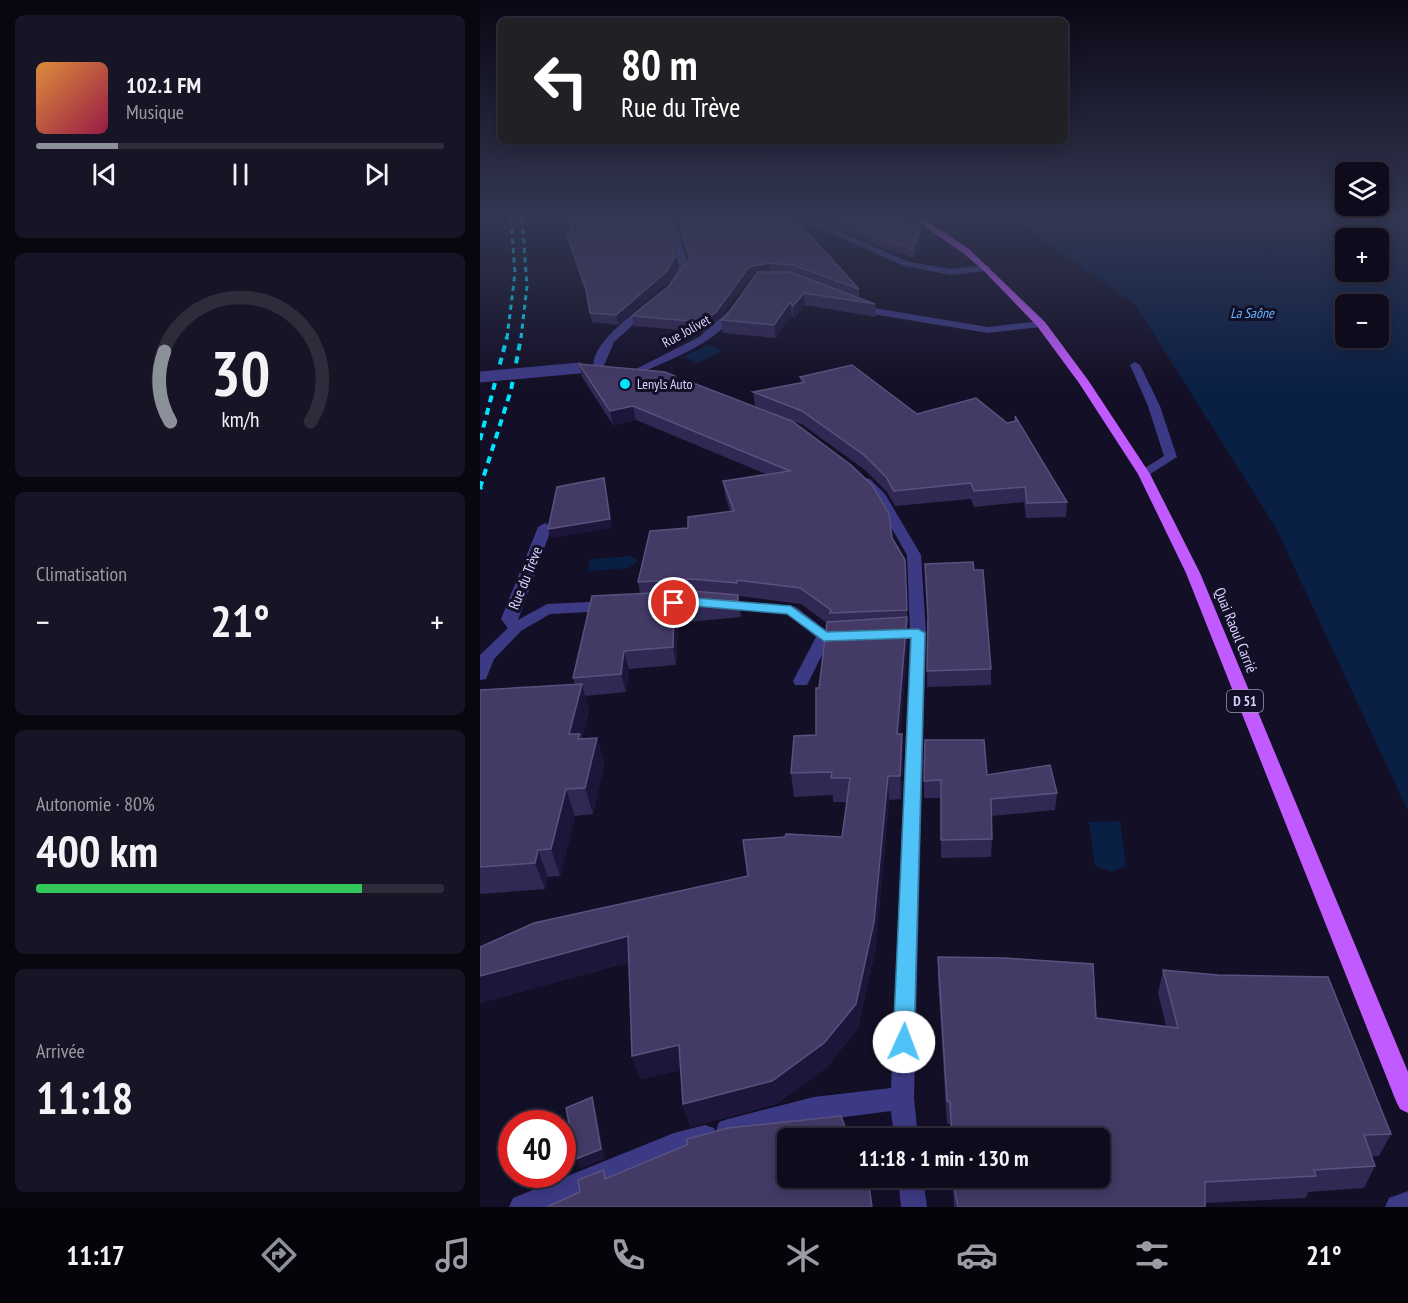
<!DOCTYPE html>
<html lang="fr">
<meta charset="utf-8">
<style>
:root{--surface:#0e0b1c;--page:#171425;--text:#f1f3f6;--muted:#9b9ba3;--line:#2e2b3b;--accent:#8c9099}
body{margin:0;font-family:"PT Sans Narrow",sans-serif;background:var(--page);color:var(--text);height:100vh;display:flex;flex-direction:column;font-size:22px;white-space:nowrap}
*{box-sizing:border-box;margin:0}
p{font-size:20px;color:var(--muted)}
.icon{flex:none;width:33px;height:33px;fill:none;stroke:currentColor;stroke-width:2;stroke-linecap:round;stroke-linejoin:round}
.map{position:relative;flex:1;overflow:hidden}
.panel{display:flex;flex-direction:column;gap:15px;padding:15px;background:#08060f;width:480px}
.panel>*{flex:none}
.hud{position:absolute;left:18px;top:18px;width:570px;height:126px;border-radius:9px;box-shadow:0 3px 15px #0003,0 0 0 2px var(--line);background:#202124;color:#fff;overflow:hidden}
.buttons{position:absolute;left:855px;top:162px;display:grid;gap:12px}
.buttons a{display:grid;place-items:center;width:54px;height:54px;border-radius:9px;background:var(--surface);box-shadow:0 3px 15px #0003,0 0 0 2px var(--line);font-size:30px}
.speed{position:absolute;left:18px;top:1110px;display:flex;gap:12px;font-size:30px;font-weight:700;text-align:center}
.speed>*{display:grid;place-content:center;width:78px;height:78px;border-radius:50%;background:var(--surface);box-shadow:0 3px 15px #0003,0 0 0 2px var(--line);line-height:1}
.speed .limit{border:9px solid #d22;background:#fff;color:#111}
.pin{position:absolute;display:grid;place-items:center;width:51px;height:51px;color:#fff;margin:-26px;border:3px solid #fff;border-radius:50%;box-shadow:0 2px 6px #0007}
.me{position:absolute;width:66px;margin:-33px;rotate:2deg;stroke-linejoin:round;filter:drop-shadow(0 0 4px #0008)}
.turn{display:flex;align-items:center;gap:21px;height:126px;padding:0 24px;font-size:27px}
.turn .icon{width:78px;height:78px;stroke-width:2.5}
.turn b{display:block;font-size:42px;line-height:51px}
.big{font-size:45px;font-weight:800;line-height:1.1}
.panel .card{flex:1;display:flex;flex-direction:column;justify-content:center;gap:9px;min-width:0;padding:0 21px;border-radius:9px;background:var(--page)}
.panel .dial{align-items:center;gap:0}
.dial svg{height:156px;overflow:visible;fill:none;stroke:var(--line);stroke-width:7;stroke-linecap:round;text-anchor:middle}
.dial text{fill:var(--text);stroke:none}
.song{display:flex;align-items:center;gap:18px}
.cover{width:72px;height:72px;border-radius:9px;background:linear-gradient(135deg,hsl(30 70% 55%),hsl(340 70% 35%))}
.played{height:6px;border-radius:3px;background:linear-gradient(90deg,var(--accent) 20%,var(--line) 20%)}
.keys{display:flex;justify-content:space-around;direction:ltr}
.heat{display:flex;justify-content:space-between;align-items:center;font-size:33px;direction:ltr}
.charge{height:9px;border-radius:4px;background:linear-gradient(90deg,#34c759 80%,var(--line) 0)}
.trip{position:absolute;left:297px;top:1128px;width:333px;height:60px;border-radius:9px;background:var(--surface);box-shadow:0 3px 15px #0003,0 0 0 2px var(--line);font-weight:800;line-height:60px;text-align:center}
.menu{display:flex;height:96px;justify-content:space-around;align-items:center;background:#06040b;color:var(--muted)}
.menu .icon{width:42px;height:42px}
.menu .selected{color:var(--accent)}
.menu b{font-size:27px;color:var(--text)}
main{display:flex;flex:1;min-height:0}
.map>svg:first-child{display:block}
</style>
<main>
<section class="panel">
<div class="card">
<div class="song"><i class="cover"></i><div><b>102.1 FM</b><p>Musique</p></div></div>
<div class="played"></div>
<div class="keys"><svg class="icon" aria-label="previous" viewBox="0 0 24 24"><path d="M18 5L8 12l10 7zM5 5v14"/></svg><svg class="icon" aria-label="pause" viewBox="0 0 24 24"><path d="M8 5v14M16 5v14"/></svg><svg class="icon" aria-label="next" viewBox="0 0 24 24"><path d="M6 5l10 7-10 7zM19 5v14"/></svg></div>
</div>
<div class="card dial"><svg viewBox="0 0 100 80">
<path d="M14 69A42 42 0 1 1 86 69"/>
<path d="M14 69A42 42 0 0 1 11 33" stroke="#8c9099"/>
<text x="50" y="56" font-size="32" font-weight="700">30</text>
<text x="50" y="72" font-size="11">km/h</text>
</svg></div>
<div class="card"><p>Climatisation</p>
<div class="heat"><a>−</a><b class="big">21°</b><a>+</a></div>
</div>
<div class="card"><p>Autonomie · 80%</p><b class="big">400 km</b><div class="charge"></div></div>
<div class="card"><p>Arrivée</p><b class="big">11:18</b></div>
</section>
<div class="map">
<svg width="928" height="1207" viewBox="0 0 928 1207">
<rect width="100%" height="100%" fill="#130f26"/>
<g fill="#0a1f44" fill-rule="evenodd">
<path d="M531,218H928V811L796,528L655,304ZM866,238H898V272H866ZM866,304H898V338H866Z"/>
<path d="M228,345L243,350L218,363L203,357Z"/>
<path d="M151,556L158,561L149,568L108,571L110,559Z"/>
<path d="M640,821L646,866L632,872L615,866L609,822Z"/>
</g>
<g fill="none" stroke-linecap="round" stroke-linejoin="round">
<g fill="#3d3a85" fill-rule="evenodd">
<path d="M186,218H194L209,267L198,285L195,286L190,283L199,267Z"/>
<path d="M317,218H329L429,262L471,269L506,265L511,268L506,271L471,275L424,266Z"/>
<path d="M376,302L394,308L508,327L561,321L566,324L561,327L508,333L392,314L373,307L371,305Z"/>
<path d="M166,304L174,306L134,342L122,370H114C108,346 149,317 166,304Z"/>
<path d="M251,309L259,311C235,343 198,356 163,372L154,370L219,337Z"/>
<path d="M655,362L660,365L680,406L697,457L664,478L658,474L660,471L684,456L668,406L650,365Z"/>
<path d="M385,478L390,479L405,494L441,555L446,633L434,1098L438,1138H414L411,1111L334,1121L248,1143L239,1140L236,1131L239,1122L248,1119L334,1097L411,1088L430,633L427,555L395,499L379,482Z"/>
<path d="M65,523L72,527L38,620L67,604L129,601L137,606L129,611L70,614L41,631L14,659L6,679L0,680V655L28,628L21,619L58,527Z"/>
<path d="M240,599L316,607L347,631L366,630L374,635L366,640L349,641L327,685H315L313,681L336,637L307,614L235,607L232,604Z"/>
<path d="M225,1125L234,1128L237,1137L234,1146L194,1157L73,1207H29L33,1198L194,1133Z"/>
<path d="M418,1178H443L447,1207H421Z"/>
<path d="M928,1191V1207H905L909,1198Z"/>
</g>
<path fill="#c25bff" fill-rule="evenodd" d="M432,218H442L489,249L565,322L608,380L670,474L720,573L928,1072V1113L920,1109L916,1101L706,573L658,474L599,383L557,326L503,270L483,253Z"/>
<g stroke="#00e5ff" stroke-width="3" stroke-dasharray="5 4.5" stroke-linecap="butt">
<path d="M27,338L35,273L31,218"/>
<path d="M41,338L47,286L42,218"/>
</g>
<g stroke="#00e5ff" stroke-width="4" stroke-dasharray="7 6" stroke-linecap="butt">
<path d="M0,440L27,337"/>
<path d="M0,488L31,390L41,337"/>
</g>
<path stroke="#00e5ff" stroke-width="4.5" stroke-dasharray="9 8" stroke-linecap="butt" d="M0,489L1,487"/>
<path stroke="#3d3a85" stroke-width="11" d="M0,377L99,368"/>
</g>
<g fill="#312854">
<path d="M196,218H314L379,289V298L395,304L396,317L325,305L314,319L312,315L296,338L243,333L241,320L247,315L276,275L270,277L237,321L224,332L154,326L152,316L189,286L209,260Z"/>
<path d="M336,218H419L441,237L434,258L400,247Z"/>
<path d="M87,235L197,267L189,280L138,325L112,322L107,296L89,244Z"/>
<path d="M99,364L197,382L412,538L427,610L428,640L420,734H422L423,758L421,799L409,800L396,946L378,1028L347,1067L296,1104L210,1127L203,1104L201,1070L160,1079L149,962L0,1003V947L268,876L362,837L367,802H353V795L314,797L311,773L336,735L339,688L347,623L321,604L259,596V598H258L261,617L198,623L196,665L149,669L146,692L105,696L109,710L102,739L117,738L124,764L113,814L95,816L80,876L68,877L65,889L0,894V690L95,685L93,678L160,594L158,582L208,528L250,511L245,495L243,481L286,474L156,420L133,425L102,377Z"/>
<path d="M320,377L437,414L527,423L535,421V416L587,502L586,517L546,518L544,502L494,507L491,499L415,506L407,492L385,470L323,425L275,406L273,392L321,383Z"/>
<path d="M445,564L511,669V685L447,687L448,626Z"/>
<path d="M507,775L577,793L575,810L511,816L512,839L511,857L461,858V798H444V781Z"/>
<path d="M458,957L616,1018L686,1026L678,993L683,970L911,1134L899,1156H892L895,1166L884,1188L828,1192L826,1198L725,1203V1207H474L472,1178H620V1138H470V1124H467L458,981Z"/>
</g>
<g fill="#1d163a">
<path d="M441,228V237L434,258L433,249Z"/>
<path d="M195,257L197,267L189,280L138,325L136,315Z"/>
<path d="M289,263L290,272L270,277L237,321L224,332L222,322L269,267Z"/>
<path d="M324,293L325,305L314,319L313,306Z"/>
<path d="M310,302L312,315L296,338L294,325Z"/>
<path d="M153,406L156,420L133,425L130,411Z"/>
<path d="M124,478L132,528L71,538L68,529Z"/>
<path d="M194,605L198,623L196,665L193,647Z"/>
<path d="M427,617L428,640L418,758L417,734Z"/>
<path d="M144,651L149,669L146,692L141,674Z"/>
<path d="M102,684L109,710L102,740L89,734Z"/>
<path d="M422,734L423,758L421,799L420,776Z"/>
<path d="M117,738L124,764L113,814L105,788Z"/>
<path d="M408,776L409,800L396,946L378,1028L347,1067L296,1104L210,1127L203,1104Z"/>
<path d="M86,789L95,816L80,876L71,849Z"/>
<path d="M58,850L68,877L65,889L55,863Z"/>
<path d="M148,936L155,960L0,1003V976Z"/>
<path d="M199,1045L205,1069L160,1079L152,1056Z"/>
<path d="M112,1097L115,1107L125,1158L100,1169L96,1159Z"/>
</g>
<g fill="#433a66" stroke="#5a527e" stroke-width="1.5">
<path d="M88,218H185L195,257L187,271L136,315L110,313L106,289L87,235L92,234Z"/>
<path d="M198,218H314L379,289L313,265L289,263L269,267L236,312L222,322L152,316L189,286L210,259Z"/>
<path d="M355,218H419L441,228L433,249L399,238Z"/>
<path d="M278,272H310L395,304L324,293L313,306L310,302L294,325L241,320L247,315Z"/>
<path d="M99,364L185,372L195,376L197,382L208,381L312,421L371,465L393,486L409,514L412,538L425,560L427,610L350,613L351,610L320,588L257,580V583L212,579L158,582L170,531L208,528V517L254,511L243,481L310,471L153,406L130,411Z"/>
<path d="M372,365L437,414L496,398L527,423L536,421L535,416L587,502L547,503L545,487L494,491L491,483L414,491L406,477L384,455L322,411L273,392L325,382L320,377Z"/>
<path d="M124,478L130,519L68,529L77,487Z"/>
<path d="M493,562L494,570H503L511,669L447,671L448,617L445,564Z"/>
<path d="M212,591L258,595V600L194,605L193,647L144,651L141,674L93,678L112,596Z"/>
<path d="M427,617L417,734H422L420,776H408L394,922L376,1004L344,1043L292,1081L203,1104L199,1045L152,1056L148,936L0,976V947L54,923L268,876L263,840L305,837L306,834L362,837L370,778H351L352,772L311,773L314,736L336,735V688H339L347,622Z"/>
<path d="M102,684L89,734H100L98,739L117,738L105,788L86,789L71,849L58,850L55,863L0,867V690Z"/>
<path d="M445,740H504L507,775L570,765L577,793L511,799L512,839L461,840V780L444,781Z"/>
<path d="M458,957L525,958L613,964L616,1018L698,1028L683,970L738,975L848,977L911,1134L884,1135L895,1166L834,1170L836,1176L725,1182V1207H478L474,1186V1178H620V1138H472L470,1102L467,1101Z"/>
<path d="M112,1097L121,1149L96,1159L86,1108Z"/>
<path d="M361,1116L369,1138H308V1178H388L392,1207H67L100,1192L98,1180L124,1170L125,1179L207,1145V1139L248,1128Z"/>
</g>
<linearGradient id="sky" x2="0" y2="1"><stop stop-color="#0a0815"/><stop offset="0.56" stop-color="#333752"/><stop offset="1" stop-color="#333752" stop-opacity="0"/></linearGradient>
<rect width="928" height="387" fill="url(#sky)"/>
<path fill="#4fc3f7" stroke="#337fa1" stroke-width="1.5" d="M215,598L311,606L347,632L438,629L445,633L434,1042L431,1049L424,1051L416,1049L413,1042L431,638L344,641L307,614L215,606L194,607L187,603L194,599Z"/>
<circle fill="#00e5ff" stroke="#130f26" stroke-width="2" cx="145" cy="384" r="6"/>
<g text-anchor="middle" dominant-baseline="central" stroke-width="6" stroke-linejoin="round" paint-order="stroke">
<g font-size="14" font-style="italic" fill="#62b6ff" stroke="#130f26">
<text x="772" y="313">La Saône</text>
</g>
<g font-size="14" fill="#d9d4ff" stroke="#130f26">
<text transform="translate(206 331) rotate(-29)">Rue Jolivet</text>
</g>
<g font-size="14" fill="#d9d4ff" stroke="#130f26" text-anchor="start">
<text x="157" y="384">Lenyls Auto</text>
</g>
<rect fill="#130f26" stroke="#9e99be" stroke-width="1.5" x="747" y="690" width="36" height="22" rx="4.5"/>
<g font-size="14" font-weight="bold" fill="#d9d4ff">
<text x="765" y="701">D 51</text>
</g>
<g font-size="15" fill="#d9d4ff" stroke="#130f26">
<text transform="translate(45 578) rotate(-68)">Rue du Trève</text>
<text transform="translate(756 630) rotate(68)">Quai Raoul Carrié</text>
</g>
</g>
</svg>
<div class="buttons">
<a><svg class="icon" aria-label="layers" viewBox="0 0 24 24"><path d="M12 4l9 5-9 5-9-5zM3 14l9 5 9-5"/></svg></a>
<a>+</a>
<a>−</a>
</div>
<div class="speed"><div class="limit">40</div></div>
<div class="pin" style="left:194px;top:603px;background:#d93025"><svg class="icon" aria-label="arrive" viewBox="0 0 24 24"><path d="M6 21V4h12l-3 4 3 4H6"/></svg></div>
<svg class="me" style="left:424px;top:1042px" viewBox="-20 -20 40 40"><circle r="19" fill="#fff"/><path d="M0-13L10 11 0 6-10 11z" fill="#4fc3f7"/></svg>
<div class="trip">11:18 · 1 min · 130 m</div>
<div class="hud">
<div class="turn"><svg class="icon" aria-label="left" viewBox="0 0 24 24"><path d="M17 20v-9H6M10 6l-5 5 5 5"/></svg><div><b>80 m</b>Rue du Trève</div></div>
</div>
</div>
</main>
<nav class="menu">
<b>11:17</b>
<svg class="icon selected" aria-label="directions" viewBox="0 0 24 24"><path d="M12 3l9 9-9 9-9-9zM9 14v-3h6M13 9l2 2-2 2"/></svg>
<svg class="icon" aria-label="music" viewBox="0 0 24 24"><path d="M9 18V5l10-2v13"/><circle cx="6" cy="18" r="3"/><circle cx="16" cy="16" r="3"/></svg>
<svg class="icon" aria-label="phone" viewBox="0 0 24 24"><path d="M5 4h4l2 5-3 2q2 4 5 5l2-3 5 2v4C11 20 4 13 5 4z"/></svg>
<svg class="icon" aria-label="climate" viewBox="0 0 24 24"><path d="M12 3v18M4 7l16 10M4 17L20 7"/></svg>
<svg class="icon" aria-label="car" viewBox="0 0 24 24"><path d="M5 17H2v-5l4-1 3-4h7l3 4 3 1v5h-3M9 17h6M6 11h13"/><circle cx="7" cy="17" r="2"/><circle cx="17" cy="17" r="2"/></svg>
<svg class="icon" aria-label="filters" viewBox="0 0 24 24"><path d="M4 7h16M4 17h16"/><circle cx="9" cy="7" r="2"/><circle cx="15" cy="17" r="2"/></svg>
<b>21°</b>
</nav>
